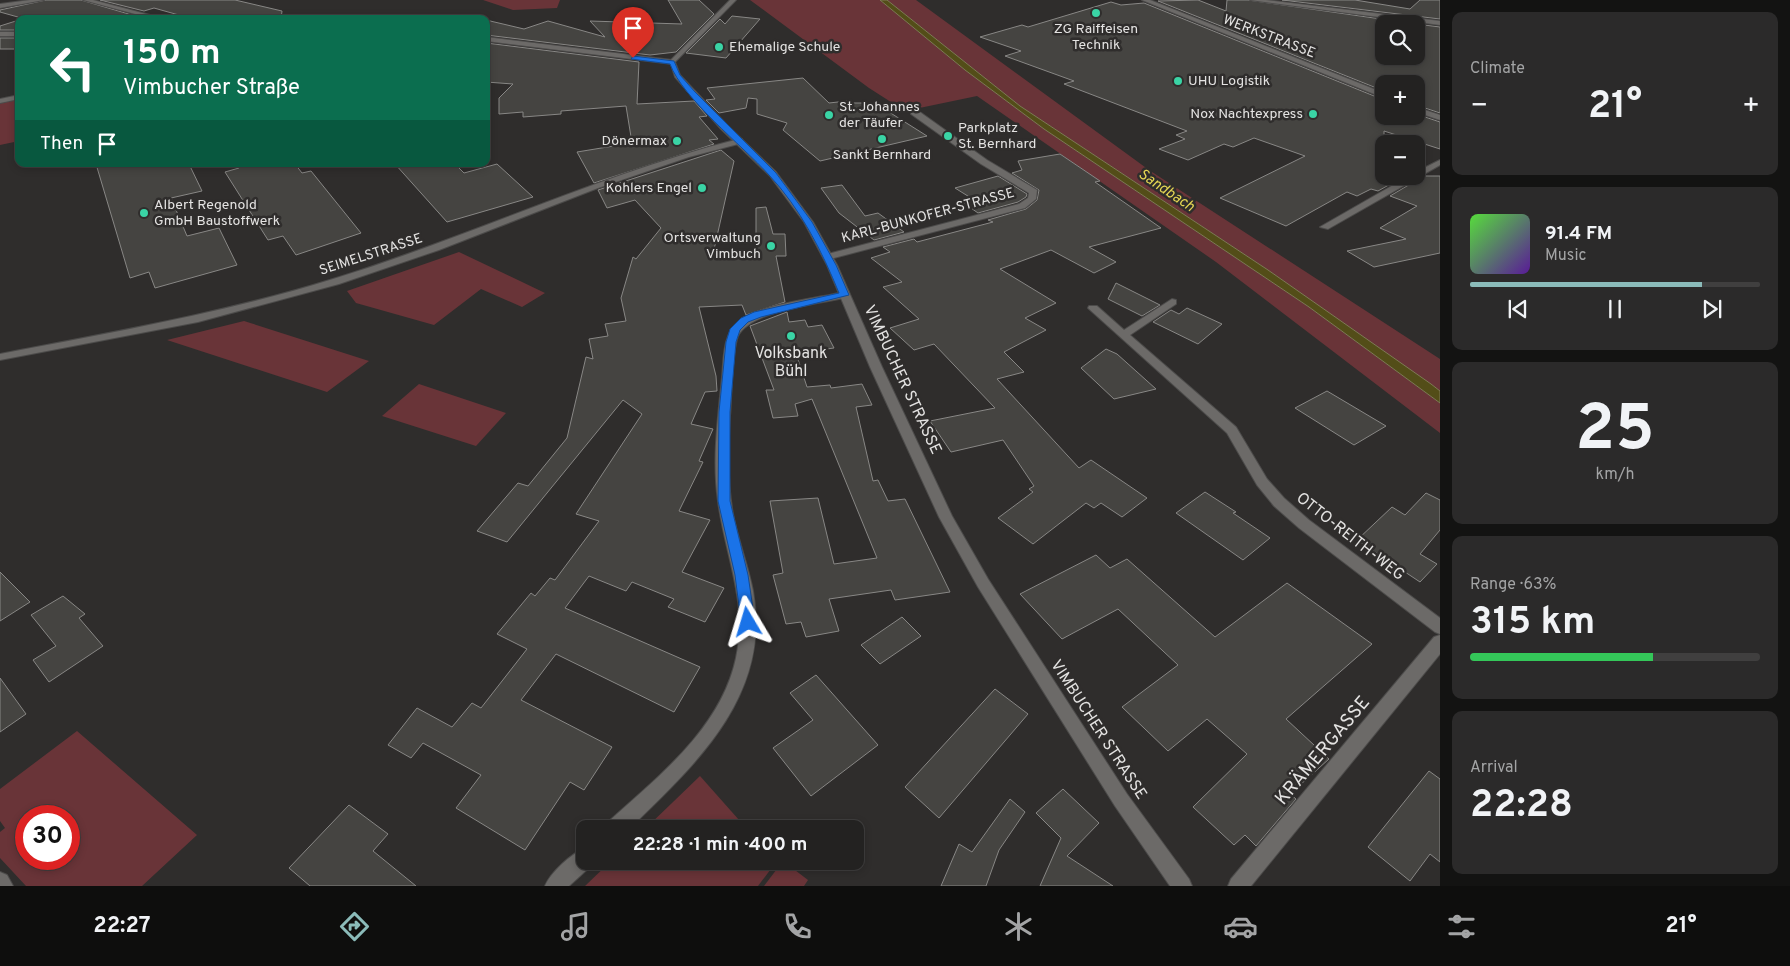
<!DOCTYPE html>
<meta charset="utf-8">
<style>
:root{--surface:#232221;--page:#2b2a2a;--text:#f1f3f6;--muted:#a3a4a5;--line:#403f3f;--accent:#8bbbb9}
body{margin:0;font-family:Overpass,sans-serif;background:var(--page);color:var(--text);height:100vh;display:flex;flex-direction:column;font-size:19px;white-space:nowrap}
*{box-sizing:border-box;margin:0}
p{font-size:16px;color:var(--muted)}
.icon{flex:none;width:28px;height:28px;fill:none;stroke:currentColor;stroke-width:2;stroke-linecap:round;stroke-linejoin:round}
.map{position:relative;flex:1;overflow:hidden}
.details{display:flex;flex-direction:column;gap:12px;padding:12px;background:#131312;width:350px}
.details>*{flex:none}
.hud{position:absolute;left:15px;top:15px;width:475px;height:152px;border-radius:10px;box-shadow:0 2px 8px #0003,0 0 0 1px var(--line);background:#0b6e4f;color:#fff;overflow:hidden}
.fabs{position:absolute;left:1375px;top:15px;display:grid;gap:10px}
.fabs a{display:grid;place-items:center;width:50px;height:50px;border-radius:10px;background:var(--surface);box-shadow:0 2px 8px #0003,0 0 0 1px var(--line);font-size:25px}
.speed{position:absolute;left:15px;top:805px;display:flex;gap:10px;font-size:25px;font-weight:700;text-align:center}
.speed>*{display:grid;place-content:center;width:65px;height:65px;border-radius:50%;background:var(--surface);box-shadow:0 2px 8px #0003,0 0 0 1px var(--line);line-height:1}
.speed .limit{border:8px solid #d22;background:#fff;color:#111}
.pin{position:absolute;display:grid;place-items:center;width:42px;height:42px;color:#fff;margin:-51px -21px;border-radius:50% 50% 50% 0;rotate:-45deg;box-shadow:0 0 5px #0007}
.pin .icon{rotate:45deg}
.me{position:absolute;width:55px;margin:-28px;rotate:353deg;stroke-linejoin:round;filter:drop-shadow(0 0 4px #0008)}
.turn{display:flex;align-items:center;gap:18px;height:105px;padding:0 25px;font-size:22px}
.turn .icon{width:65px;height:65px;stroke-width:2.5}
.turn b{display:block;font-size:35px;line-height:42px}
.then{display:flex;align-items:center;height:48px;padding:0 25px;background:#0003;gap:10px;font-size:19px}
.big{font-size:38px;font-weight:700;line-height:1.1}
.details .card{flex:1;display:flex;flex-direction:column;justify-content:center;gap:8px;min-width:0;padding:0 18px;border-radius:10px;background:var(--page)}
.details .dial{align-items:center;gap:0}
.dial b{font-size:65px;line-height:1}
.song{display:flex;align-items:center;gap:15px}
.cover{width:60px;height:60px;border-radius:8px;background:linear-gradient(135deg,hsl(110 70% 55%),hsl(270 70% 35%))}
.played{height:5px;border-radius:2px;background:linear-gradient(90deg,var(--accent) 80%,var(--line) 80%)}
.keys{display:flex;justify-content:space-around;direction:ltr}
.heat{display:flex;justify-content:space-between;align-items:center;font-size:28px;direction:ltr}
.charge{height:8px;border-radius:4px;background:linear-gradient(90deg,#34c759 63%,var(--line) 0)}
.trip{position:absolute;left:576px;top:820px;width:288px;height:50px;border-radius:10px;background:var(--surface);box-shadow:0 2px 8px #0003,0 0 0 1px var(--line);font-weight:700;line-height:50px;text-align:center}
.tabs{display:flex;height:80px;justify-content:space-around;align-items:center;background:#0e0e0d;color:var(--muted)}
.tabs .icon{width:35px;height:35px}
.tabs .selected{color:var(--accent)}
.tabs b{font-size:22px;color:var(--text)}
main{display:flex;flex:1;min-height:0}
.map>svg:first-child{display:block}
</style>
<main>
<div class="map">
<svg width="1440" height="886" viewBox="0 0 1440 886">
<rect width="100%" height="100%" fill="#2f2d2c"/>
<g fill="#693438" fill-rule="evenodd">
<path d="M483,0H560L557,8L513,10Z"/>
<path d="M750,0H880L965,70L1044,129L1309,307L1440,403V433L1216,262L977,96L905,111L869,88Z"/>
<path d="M887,0H916L1149,170L1440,359V391L1268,270L1020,106Z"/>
<path d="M19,100V141L0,145V102Z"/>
<path d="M459,252L545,293L522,307L481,289L434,325L356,303L347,291Z"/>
<path d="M244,321L369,361L327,392L167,340Z"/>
<path d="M419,384L506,413L476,446L382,416Z"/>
<path d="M77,731L197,835L142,886H26L0,858V832L5,828L0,821V789ZM26,816H69V859H26Z"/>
<path d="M700,776L747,829H645Z"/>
<path d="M611,861H777L758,886H585Z"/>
<path d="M783,861L808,880L804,886H764Z"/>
</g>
<path fill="#534d18" stroke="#7e7a55" d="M880,0H887L1020,106L1268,270L1431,384L1440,391V403L1309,307L1044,129L965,70Z"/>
<g fill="#454441" stroke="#888785">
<path d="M46,0H81L132,15L119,19H25L0,12V10Z"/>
<path d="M100,0H235L282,11L281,19H193L154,8L144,11Z"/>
<path d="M668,0H699L714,14L676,52L650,55L486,35V20L524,29L548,21L605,37L590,21L682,24Z"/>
<path d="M1198,0L1226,11L1227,0H1248L1416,24H1384V56H1416V24L1440,27V113L1416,105V84H1384V91L1158,1Z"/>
<path d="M1282,0H1355L1410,9L1420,0H1440V19Z"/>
<path d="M1111,2L1121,5L1144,3L1384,100V116H1416V114L1440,122V149L1384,131V176H1405L1378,191L1371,189L1357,196L1347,192L1286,226L1220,198L1305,156L1254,138L1233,147L1224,144L1188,160L1159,149L1185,139L1176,135L1187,131L1064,84L1074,81L1005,56L1021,51L980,37L1022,25L1028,27Z"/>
<path d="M732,16L760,19L726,58L686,53L720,19L725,24Z"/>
<path d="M19,20V30H0V26Z"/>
<rect x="0" y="38" width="19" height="11"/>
<path d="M486,43L639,62L637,104L694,101L707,116L699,117L718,139L709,140L714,144L594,183L577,152L632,143L626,106L561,111V114L523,117V112L499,114V98L513,84L486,82Z"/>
<path d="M803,78L829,103L847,101L850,103H862L889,112L927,136L820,161L783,130L787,123L757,114V99L748,98L746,108L719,113L706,100L715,99L707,88Z"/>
<path d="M721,150L734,161L713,254L756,256V208L766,207L773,234H785L786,256H776L785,302L746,315L742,305L699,307L716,376L717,391L705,392L691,424L713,429L699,461L703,462L679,511L710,520L682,572L724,588L705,622L668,607L674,599L632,582L626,591L589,576L565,608L700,667L674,712L556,654L521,700L612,747L584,790L570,782L525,850L456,808L481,775L423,743L411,758L388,745L417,708L452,727L472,703L481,708L527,649L497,634L531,593L535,596L550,578L555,580L599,521L576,514L642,414L623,400L507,542L477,531L518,483L528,486L567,438L586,357L593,359L589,339L608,336L605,324L626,321L621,298L633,257L636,259L661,228L635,200L607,208L598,190Z"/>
<path d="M1060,154L1100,181L1095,182L1161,228L1089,247L1116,262L1094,273L1051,250L1000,269L1056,303L1025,318L1046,330L1004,352L1024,372L997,379L1079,468L1091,460L1147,498L1122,517L1101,503L1094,508L1086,503L1033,544L998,518L1033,492L1029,489L1034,486L1003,440L951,452L930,421L995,408L934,344L914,350L890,328L919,319L883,287L902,282L871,258L890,252L883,247L914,239L917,242L993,222L988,220L1026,209L1037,200L1039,190L1012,173L1022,170L1018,161Z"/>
<path d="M96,164H189L202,191L171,198L187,236L219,228L237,265L155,288L149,272L130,278Z"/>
<path d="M237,164H295L302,173L311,171L361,233L296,255L283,236L268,240L225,172L239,168Z"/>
<path d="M395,164H455L464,173L497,164L533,197L447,222Z"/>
<path d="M998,176L1027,194L1026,197L1018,202L978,213L961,201L971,198L955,188Z"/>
<path d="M1424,176H1440V253L1374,267L1347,251L1406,239L1380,228L1417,206L1390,196Z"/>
<path d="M842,185L865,216L878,213L904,232L874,240L839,213L821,188Z"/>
<path d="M1116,283L1160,305L1142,316L1108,299Z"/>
<path d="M1187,308L1222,324L1198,344L1153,322L1171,310L1179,314Z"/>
<path d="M787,312L789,322L805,320L808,327L822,325L834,348L796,353L807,387L830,385L831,388L862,384L872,405L856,407L873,481L878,480L888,501L905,499L950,592L895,600L891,590L829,599L839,631L806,637L801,622L786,624L773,575L783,573L770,501L818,498L834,564L877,558L812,399L795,404L798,416L773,418L766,390H774L750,326Z"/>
<path d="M1106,349L1117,354L1156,389L1114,399L1081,368Z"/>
<path d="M1327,391L1386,426L1354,445L1295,408Z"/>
<path d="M1205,492L1236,512L1233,513L1270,538L1243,560L1176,513Z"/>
<path d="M1426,493L1440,500V530L1420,554L1437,564L1420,582L1357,540L1392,507L1405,515Z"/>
<path d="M1096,555L1110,568L1127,559L1215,637L1287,583L1372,644L1286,719L1329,759L1290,794L1296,799L1256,846L1245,835L1234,845L1193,807L1247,754L1207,719L1168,751L1122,707L1178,665L1118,609L1062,639L1020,594Z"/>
<path d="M0,572L30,602L0,621Z"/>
<path d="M63,596L85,614L79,618L103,646L49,682L33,660L56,646L31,615Z"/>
<path d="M902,617L921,636L880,664L861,645Z"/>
<path d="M816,675L878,745L811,796L773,748L813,720L790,693Z"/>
<path d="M0,678L26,714L0,732Z"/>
<path d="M995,689L1028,714L939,818L905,787Z"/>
<path d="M1429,771L1440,779V862L1430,854L1410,881L1368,847Z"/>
<path d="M1063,789L1099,823L1067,856L1113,886H1040L1061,838L1036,813Z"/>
<path d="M1010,799L1025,812L999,850L986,886H941L959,844L972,852Z"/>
<path d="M349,805L388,834L373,851L416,886H310L289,868Z"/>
</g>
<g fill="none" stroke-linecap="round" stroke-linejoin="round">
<defs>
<g id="street">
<path d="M30,0H44L0,8V4Z"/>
<path d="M83,0H93L165,19H154Z"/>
<path d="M1142,0H1150L1384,93V98Z"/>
<path d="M1250,0H1266L1440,21V25Z"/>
<rect x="0" y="32" width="19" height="4"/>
<path d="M486,37L672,60L675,62L672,64L486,41Z"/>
<path d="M19,95V99L0,103V99Z"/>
<path d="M1416,107L1440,115V120L1416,112Z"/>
<path d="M911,110H917L987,160L1037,190L1036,199L1025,208L830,259H824V255L1019,204L1028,198L1029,193L981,164L911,114Z"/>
<path d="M739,139H742V143L689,157L598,188L439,250L339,284L198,322L0,360V354C112,332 224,313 333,279C470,237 600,174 739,139Z"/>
<path d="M1440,160V165L1328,229L1320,227L1409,176H1416V172Z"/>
<path d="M844,292L849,295L848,297C820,304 751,310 738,336C731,356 732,394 730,416C728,448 727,482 733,514C738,540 748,565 753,591C772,695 696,764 629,829H606L608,822C659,776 721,728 736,658C748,600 725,556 718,501C712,460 718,418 722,377C724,358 722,335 739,321C758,305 818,298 844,292Z"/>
<path d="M1172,299L1176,300V304L1130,335L1236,427L1267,479L1284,498L1309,520L1440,618V634L1435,632L1299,528L1274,506L1257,485L1227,433L1088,308L1089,306H1097L1124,330Z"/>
<path d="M1440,635V654L1251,886H1228L1231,879L1434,637Z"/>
<path d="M585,848V861H593L592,865L569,886H545C551,872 571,854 585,848Z"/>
<path d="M0,872L7,875L13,886H0Z"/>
</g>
<path id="secondary" d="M730,0H736L675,62L680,75L727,125L776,172L813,222L837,265L882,367L952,516L988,579L1127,794L1189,879L1192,886H1170L1115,806L978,587L939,517L870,367L827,265L804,222L770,176L721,129L675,77L670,61Z"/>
</defs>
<use href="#street" stroke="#4c4b4a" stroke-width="2"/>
<use href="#secondary" stroke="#4c4b4a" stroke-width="2"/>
<use href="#street" fill="#6c6a68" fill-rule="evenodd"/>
<use href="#secondary" fill="#6c6a68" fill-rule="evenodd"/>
</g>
<path fill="#1a73e8" stroke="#114b97" d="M633,56L674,61L680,75L695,92L776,173L812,222L836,265L849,295L761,317L748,322L740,330L736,342L730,412V501L748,575L755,622L753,626H743L741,622L735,575L718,501L719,412L726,342L730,329L741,318L754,312L839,293C822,251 800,208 769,175C742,145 683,99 670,64L631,59Z"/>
<g fill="#3ad4a5" stroke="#2f2d2c" stroke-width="2">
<circle cx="1096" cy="13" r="5"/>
<circle cx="719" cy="47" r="5"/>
<circle cx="1178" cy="81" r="5"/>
<circle cx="1313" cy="114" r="5"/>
<circle cx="829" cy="115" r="5"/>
<circle cx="948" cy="136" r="5"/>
<circle cx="882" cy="139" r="5"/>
<circle cx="677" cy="141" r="5"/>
<circle cx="702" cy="188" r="5"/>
<circle cx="144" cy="213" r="5"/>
<circle cx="771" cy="246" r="5"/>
<circle cx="791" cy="336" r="5"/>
</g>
<g text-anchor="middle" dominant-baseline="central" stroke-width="5" stroke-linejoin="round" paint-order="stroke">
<g font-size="14" fill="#e4e3e2" stroke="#2f2d2c" text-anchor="start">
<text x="1096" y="29" text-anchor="middle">ZG Raiffeisen<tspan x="1096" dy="16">Technik</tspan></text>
<text x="729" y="47">Ehemalige Schule</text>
<text x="1188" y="81">UHU Logistik</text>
<text x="839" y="107">St. Johannes<tspan x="839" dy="16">der Täufer</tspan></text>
<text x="1303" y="114" text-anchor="end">Nox Nachtexpress</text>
<text x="958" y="128">Parkplatz<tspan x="958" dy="16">St. Bernhard</tspan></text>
<text x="667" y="141" text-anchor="end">Dönermax</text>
<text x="882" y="155" text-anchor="middle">Sankt Bernhard</text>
<text x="692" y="188" text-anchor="end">Kohlers Engel</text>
<text x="154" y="205">Albert Regenold<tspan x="154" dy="16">GmbH Baustoffwerk</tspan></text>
<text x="761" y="238" text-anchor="end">Ortsverwaltung<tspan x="761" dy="16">Vimbuch</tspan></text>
</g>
<g font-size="14" fill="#e4e3e2" stroke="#2f2d2c">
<text transform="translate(1269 37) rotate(21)">WERKSTRASSE</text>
<text transform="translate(928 216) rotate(-15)">KARL-BUNKOFER-STRASSE</text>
<text transform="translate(371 255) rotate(-18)">SEIMELSTRASSE</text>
</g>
<g font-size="15" font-style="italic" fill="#e6d754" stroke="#2f2d2c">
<text transform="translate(1166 191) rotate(34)">Sandbach</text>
</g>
<g font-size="16" fill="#e4e3e2" stroke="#2f2d2c">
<text x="791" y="354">Volksbank<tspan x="791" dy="18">Bühl</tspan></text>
</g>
<g font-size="16" fill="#e4e3e2" stroke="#2f2d2c">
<text transform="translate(902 380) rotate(65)">VIMBUCHER STRASSE</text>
<text transform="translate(1350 537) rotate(38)">OTTO-REITH-WEG</text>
<text transform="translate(1098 730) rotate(57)">VIMBUCHER STRASSE</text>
</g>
<g font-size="19" fill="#e4e3e2" stroke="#2f2d2c">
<text transform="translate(1323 751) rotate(-50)">KRÄMERGASSE</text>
</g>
</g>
</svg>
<div class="fabs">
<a><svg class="icon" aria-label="search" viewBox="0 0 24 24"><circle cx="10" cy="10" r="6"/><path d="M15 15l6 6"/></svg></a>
<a>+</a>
<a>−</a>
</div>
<div class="speed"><div class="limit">30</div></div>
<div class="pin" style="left:633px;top:58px;background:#d93025"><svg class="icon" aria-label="arrive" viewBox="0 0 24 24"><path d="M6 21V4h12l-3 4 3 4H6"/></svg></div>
<svg class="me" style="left:748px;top:622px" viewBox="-20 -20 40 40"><path d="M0-17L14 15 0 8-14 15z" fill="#1a73e8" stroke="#fff" stroke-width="4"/></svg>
<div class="trip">22:28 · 1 min · 400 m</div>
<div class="hud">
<div class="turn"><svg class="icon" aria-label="left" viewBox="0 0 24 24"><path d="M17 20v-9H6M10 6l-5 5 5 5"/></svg><div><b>150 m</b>Vimbucher Straße</div></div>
<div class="then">Then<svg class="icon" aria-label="arrive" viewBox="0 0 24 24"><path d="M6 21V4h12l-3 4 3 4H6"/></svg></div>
</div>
</div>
<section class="details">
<div class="card"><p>Climate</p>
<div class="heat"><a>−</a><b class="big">21°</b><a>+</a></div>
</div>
<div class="card">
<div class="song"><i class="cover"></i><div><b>91.4 FM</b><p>Music</p></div></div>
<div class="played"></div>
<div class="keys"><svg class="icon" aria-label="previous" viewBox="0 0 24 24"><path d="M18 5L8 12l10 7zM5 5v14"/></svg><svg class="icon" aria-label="pause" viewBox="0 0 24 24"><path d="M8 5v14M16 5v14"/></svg><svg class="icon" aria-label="next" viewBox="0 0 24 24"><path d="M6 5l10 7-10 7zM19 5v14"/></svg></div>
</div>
<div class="card dial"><b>25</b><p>km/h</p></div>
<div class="card"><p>Range · 63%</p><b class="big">315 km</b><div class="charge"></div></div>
<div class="card"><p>Arrival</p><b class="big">22:28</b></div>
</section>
</main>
<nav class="tabs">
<b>22:27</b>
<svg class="icon selected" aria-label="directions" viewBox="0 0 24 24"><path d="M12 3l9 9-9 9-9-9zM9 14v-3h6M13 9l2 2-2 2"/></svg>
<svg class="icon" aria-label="music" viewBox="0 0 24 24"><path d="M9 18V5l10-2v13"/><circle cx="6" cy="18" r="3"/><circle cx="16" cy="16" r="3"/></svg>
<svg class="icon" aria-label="phone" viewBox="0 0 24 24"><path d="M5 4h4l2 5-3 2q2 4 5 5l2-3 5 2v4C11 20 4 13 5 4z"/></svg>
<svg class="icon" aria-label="climate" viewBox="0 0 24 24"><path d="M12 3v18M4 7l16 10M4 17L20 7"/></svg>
<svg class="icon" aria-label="car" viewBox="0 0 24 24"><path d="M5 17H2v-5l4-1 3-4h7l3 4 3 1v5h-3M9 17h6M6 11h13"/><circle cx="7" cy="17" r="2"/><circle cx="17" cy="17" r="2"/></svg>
<svg class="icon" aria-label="filters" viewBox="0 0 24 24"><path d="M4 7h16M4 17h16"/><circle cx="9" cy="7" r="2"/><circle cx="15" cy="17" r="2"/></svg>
<b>21°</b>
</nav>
